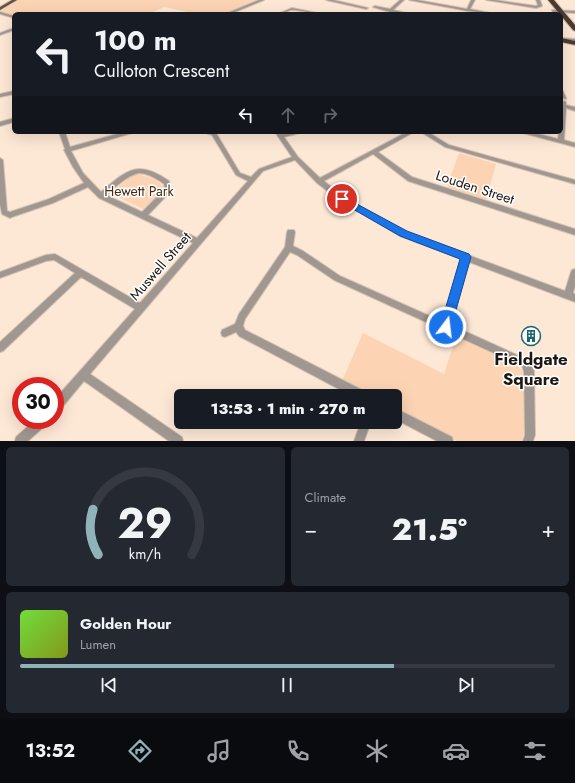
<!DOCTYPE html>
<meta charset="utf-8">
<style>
:root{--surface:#171b24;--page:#242831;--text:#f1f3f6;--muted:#9ea1a6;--line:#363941;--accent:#90b3ba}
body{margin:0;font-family:Jost,sans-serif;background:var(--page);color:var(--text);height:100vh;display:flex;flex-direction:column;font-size:15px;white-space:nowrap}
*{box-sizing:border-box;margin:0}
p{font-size:13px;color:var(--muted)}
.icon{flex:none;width:22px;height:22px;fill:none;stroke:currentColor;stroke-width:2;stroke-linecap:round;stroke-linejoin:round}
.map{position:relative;height:441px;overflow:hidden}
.side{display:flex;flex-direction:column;gap:6px;padding:6px;background:#0d0f14;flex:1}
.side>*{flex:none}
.hud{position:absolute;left:12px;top:12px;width:551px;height:122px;border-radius:6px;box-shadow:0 4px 16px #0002;background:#171b24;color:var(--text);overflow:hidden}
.speed{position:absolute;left:12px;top:377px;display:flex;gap:8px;font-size:20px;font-weight:700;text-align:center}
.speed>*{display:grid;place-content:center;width:52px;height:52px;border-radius:50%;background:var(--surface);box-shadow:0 4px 16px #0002;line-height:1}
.speed .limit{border:6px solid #d22;background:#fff;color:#111}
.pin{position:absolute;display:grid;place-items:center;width:34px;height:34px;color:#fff;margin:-17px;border:2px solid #fff;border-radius:50%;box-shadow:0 1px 4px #0007}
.me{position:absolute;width:44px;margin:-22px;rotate:15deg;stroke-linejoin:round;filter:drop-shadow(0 0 3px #0008)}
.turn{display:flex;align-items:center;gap:14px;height:84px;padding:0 16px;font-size:18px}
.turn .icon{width:52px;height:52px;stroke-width:2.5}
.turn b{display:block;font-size:28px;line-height:34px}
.lanes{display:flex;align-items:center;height:38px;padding:0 16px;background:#0003;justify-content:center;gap:20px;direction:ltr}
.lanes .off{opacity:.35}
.big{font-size:30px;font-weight:800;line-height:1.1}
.side .card{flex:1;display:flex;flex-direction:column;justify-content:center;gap:6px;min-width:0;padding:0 14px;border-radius:6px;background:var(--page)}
.side .dial{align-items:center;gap:0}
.dial svg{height:104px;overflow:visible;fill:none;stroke:var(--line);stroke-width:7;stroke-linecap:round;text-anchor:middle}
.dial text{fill:var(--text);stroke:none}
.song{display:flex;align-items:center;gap:12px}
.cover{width:48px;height:48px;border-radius:6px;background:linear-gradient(135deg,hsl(100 70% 55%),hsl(70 70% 35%))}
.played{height:4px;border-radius:2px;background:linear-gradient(90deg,var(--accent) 70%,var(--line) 70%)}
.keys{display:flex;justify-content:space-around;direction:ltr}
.heat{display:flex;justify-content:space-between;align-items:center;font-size:22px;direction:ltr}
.side .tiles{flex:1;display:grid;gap:6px;grid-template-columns:1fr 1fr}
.card:last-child{grid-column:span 2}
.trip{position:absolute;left:174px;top:389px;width:228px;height:40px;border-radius:6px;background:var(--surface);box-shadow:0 4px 16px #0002;font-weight:800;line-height:40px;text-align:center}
.dock{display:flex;height:64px;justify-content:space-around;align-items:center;background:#090b0e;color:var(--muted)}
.dock .icon{width:28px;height:28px}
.dock .selected{color:var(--accent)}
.dock b{font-size:18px;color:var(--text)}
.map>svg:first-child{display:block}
</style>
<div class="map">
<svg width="575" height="441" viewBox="0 0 575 441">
<rect width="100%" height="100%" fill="#fde7d5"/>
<g fill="#fcd3b3">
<path d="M19,0H260L226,14H197L164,7L149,14H14V16L0,12V11Z"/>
<path d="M459,153L496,164L486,200L447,187Z"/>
<path d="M135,173L156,180L163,186L162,192L143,209L110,193Z"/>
<path d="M363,333L444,374L456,337L516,364L525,374L524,433L522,441H457L395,409V396H370L342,381Z"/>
</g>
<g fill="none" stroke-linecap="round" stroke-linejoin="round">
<defs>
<g id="minor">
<path d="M259,0H264L230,14H225Z"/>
<path d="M326,0H333L368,8L366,9Z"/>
<path d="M400,0H404L393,10L411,14L390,12L373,7L375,6L390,9Z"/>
<path d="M409,0H417L467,9L471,0H475L470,9L495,14L468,11Z"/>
<path d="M486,0H495L536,6L538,5L536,0H540L542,6L536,8Z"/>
<path d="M292,8L317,13L319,14C311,14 298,9 291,10C287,11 283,14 278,14Z"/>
<path d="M552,10L575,11V13L553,12Z"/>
<path d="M0,12L14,16V18L0,14Z"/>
<path d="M14,28V30L0,35V33Z"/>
<path d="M561,38L575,39V41L561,40Z"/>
<path d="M14,91V94L0,97V94Z"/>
<path d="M561,91H563L566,98V99L562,98Z"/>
<path d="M564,101L566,102V105L575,107V111L566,108L564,140L575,143V147L523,133L522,132H531L558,139L559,132H561V103Z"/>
<path d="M14,118V122L0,126V122Z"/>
<path d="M59,132H65L70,147L124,132H133L132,133L71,151L83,173L101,192C127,170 137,159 169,181L171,190L170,192L148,215L197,238L248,181L236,175L212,135L203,132L216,133L240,173L251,177L259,169L292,157L275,132H281L282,134L291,132H301L300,133L284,137L298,157L320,178L407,132H414L378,152L412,177L575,229V235L408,181L373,154L324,181L344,197L406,232L565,291L571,272L572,270L575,269V286L573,293L575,294V302L469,262L451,325L528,360L534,371L535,435L533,441H523L525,435L524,372L522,366L334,280L297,255L290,252L245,319L243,326L245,330L366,392L367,396H352L239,336L236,332L225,337L222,336L221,333L222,330L235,324L239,314L285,247L287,232L288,230H294L295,232L293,246L303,251L340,276L443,322L462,259L400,236L340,201L317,183L295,160L263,171L90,374L182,437L183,441H169L84,381L59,411L55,412V399L135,309L81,277L3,351L0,352V342L75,273L54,260L46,261L0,278V272L46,255L55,254L140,303L193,243L99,198L88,187L53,203L12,217L10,218L2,214L0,204V158L3,160L7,211L10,212L49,199L84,183L73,167L64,150L65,149ZM139,173C149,174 156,178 164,184L165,189L142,212L106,195C116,187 126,176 139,173Z"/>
<path d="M421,132H428L449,145L575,180V184L445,147Z"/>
<path d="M395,408L452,437L453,441H437L395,419Z"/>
<path d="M35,420H48L47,424L28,441H15L16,437Z"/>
<path d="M361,422H371L364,441H354Z"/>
</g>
<path id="major" d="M12,0H17L0,10V7Z"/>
<g id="highway">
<path d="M548,0H554L575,25V31L573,30Z"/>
<path d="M561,38L575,41V45L561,42Z"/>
</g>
</defs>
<use href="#minor" stroke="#d5c1b2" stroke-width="2"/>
<use href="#major" stroke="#d5c1b2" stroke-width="2"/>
<use href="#highway" stroke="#d5c1b2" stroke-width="2"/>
<use href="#minor" fill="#a09790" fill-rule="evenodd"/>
<use href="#major" fill="#625346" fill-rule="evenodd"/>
<use href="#highway" fill="#4c3b2d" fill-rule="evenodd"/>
</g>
<path fill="#1a73e8" stroke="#114b97" d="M342,196L407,231L469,254L471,257L450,331L446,333L442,331L440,327L460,259L400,236L339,201L338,199L339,197Z"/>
<defs>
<symbol id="building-ring" viewBox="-11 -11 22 22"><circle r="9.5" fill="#fff" stroke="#1a6570" stroke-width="1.5"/><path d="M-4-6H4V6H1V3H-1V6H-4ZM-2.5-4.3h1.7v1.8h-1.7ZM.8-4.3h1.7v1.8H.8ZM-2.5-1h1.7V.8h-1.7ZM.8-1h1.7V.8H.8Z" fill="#1a6570"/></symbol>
</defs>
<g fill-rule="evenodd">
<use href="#building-ring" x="520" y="325" width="22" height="22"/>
</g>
<g text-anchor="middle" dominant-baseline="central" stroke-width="3" stroke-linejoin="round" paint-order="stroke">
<g font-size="14" fill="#1e1610" stroke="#fff">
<text transform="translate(475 187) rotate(18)">Louden Street</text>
<text transform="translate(160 266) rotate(-49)">Muswell Street</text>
</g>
<g font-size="14" fill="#482b12" stroke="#fff">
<text x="139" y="191">Hewett Park</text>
</g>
<g font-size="17" font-weight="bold" fill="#1e1610" stroke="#fff">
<text x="531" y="359">Fieldgate<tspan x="531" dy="20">Square</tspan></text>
</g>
</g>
</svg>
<div class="speed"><div class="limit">30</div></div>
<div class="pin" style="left:342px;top:199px;background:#d93025"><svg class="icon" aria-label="arrive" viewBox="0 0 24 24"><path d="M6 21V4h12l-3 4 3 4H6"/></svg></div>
<svg class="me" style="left:446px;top:327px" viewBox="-20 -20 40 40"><circle r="17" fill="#1a73e8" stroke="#fff" stroke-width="3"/><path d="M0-11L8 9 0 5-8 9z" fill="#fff"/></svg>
<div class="trip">13:53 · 1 min · 270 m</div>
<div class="hud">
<div class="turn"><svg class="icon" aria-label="left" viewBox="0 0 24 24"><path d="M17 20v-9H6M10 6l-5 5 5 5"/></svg><div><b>100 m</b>Culloton Crescent</div></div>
<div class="lanes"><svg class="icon" aria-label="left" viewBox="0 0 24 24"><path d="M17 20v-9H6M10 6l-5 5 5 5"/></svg><svg class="icon off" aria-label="ahead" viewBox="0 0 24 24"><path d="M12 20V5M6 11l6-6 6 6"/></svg><svg class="icon off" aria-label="right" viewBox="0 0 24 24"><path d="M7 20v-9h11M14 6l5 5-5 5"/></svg></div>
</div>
</div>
<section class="side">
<div class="tiles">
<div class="card dial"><svg viewBox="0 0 100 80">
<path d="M14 69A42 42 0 1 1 86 69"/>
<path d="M14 69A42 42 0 0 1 10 34" stroke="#90b3ba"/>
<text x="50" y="56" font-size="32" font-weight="700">29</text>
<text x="50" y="72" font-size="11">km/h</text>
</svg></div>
<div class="card"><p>Climate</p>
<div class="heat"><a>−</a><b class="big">21.5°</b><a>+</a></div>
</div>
<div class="card">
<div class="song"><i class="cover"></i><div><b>Golden Hour</b><p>Lumen</p></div></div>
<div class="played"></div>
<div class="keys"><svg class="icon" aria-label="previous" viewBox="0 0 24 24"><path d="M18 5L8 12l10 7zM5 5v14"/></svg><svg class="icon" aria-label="pause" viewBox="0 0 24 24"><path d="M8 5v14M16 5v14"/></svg><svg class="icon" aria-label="next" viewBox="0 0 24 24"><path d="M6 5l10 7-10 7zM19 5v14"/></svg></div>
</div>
</div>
</section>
<nav class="dock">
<b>13:52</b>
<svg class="icon selected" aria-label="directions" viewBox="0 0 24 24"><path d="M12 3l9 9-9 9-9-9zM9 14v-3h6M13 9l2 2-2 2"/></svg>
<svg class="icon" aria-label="music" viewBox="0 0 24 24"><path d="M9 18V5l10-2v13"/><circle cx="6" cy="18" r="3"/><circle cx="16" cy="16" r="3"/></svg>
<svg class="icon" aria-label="phone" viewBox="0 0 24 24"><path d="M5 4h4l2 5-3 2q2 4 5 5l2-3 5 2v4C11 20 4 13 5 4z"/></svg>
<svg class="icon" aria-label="climate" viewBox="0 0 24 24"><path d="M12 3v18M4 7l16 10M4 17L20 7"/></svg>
<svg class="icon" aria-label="car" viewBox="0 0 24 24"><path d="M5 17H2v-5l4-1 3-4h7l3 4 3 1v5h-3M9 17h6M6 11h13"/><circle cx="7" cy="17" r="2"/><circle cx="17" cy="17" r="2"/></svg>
<svg class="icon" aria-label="filters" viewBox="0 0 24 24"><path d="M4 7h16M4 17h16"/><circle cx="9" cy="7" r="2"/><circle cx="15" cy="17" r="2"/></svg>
</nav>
